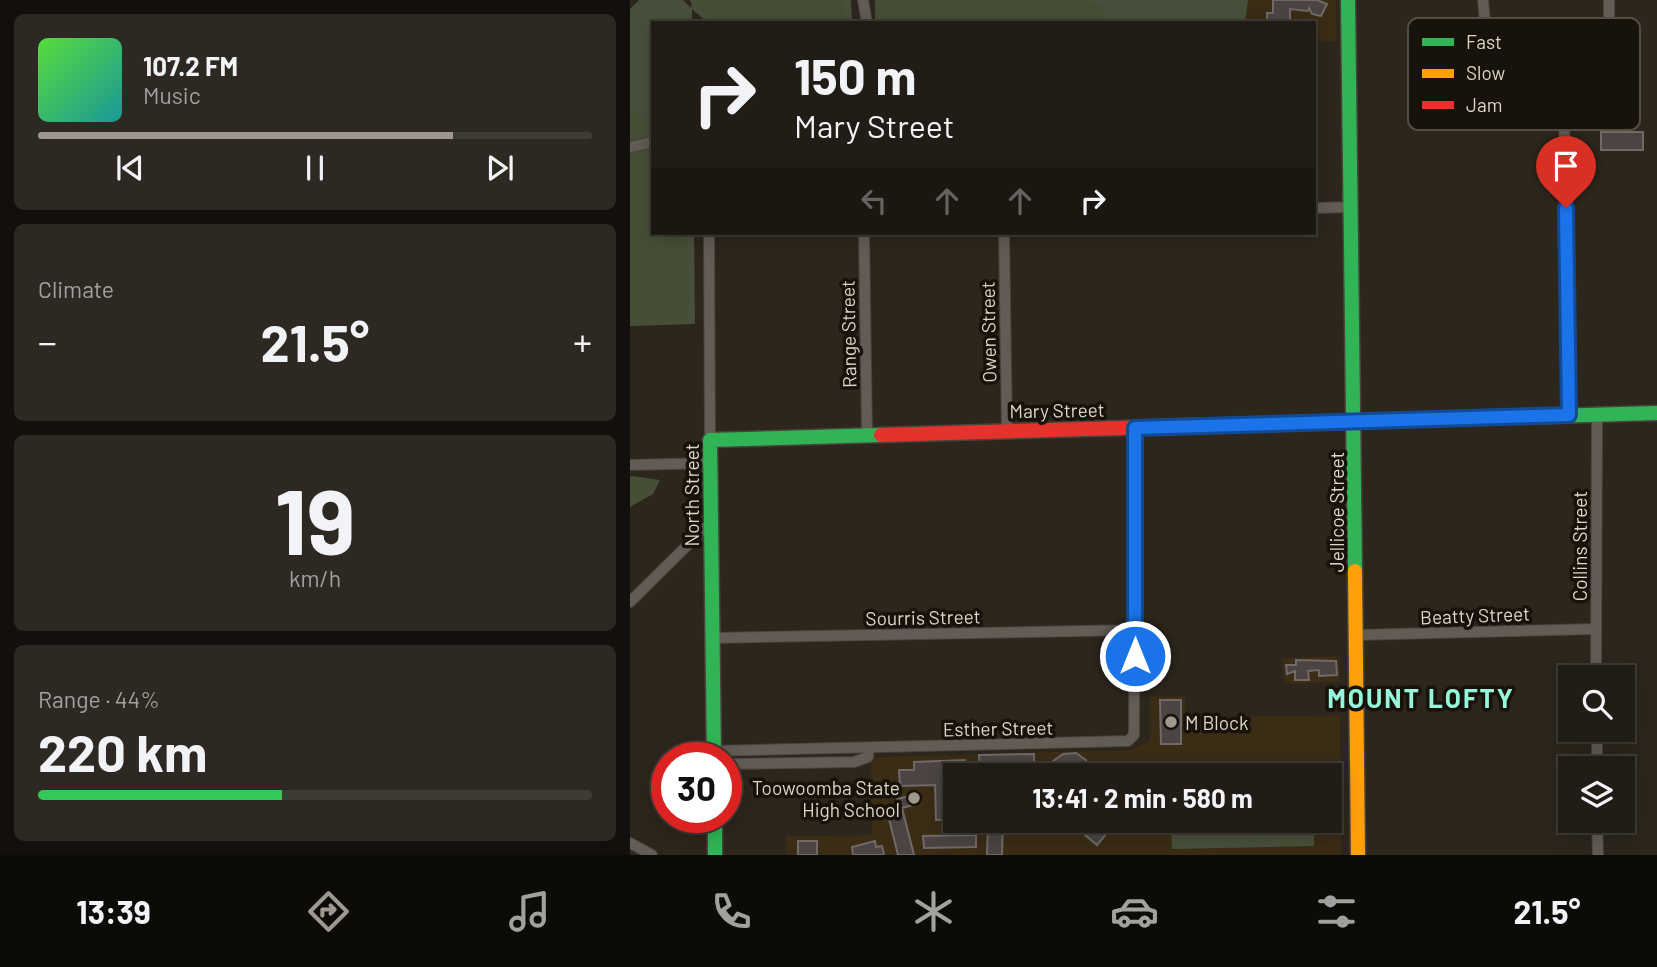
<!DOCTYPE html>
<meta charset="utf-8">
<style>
:root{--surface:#211c15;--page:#2d2922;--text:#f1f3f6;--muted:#a2a1a0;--line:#3e3a34;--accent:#a0988e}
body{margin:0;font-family:Barlow,sans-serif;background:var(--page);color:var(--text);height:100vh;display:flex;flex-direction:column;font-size:26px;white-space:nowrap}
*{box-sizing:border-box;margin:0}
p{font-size:23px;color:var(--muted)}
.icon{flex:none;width:38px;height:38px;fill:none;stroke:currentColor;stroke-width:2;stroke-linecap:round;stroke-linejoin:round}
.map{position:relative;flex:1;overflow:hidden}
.side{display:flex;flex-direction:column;gap:14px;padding:14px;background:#120f0c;width:630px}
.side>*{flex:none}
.top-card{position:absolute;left:21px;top:21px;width:665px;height:214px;border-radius:0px;box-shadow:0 4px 18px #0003,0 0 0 2px var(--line);background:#211c15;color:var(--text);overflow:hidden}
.fabs{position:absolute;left:928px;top:665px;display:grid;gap:14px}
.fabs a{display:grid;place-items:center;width:77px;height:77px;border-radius:0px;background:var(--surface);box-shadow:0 4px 18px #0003,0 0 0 2px var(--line);font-size:35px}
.speed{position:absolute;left:21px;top:742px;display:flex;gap:14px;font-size:35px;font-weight:700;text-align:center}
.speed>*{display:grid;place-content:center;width:91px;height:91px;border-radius:50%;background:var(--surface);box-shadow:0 4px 18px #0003,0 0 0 2px var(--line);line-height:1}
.speed .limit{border:10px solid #d22;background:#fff;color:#111}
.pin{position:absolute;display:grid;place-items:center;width:60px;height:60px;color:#fff;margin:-72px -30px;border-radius:50% 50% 50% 0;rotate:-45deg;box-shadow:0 0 7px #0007}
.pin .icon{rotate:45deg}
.me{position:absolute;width:77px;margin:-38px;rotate:0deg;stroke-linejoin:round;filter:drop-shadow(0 0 5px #0008)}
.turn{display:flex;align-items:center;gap:24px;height:147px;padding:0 28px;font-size:32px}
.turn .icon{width:91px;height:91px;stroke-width:2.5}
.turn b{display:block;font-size:49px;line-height:60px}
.lanes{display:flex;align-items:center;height:66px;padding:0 28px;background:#0003;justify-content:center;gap:35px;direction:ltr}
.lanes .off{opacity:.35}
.big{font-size:52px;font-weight:700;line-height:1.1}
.side .card{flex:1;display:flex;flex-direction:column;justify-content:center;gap:10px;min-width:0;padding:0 24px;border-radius:10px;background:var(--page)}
.side .dial{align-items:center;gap:0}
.dial b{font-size:91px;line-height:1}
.song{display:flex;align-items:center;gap:21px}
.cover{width:84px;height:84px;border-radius:10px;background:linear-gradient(135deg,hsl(110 70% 55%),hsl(180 70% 35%))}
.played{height:7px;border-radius:4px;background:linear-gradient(90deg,var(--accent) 75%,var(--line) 75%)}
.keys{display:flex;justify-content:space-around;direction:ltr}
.heat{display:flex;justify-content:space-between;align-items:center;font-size:38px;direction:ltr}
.charge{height:10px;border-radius:5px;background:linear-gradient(90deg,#34c759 44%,var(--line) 0)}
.trip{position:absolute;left:313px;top:763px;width:399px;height:70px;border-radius:0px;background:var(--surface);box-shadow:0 4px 18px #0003,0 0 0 2px var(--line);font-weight:700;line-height:70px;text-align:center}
.menu{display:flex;height:112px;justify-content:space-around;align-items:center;background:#0d0b08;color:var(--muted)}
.menu .icon{width:49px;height:49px}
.menu .active{color:var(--accent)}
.menu b{font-size:32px;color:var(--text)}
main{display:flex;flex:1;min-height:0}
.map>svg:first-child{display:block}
</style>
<main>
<section class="side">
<div class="card">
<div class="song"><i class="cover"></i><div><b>107.2 FM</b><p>Music</p></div></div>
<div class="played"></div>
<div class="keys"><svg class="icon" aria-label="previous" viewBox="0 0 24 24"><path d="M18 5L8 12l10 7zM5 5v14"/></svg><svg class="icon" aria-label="pause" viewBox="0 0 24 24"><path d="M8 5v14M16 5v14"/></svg><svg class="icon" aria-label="next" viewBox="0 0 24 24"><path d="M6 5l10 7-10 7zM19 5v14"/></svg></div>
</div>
<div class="card"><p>Climate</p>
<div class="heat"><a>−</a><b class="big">21.5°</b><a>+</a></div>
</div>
<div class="card dial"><b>19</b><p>km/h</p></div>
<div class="card"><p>Range · 44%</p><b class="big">220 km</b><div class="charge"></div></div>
</section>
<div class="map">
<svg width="1027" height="855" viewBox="0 0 1027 855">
<rect width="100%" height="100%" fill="#2c261c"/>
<g fill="#3a2c15" fill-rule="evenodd">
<path d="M245,0H706L707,41L684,42V23H245Z"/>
<path d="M710,656V682L654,684L652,658Z"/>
<path d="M555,696L556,717L710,715L711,855H156V836L242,835L241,757L501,750L520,741V697ZM326,775H700V821H326Z"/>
</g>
<g fill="#48503b">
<path d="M9,0H53L61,8L62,0H221L222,23H78L62,9V23H23V233H64L65,324L0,326V9Z"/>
<path d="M455,0H618L615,23H455L475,20V10Z"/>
<path d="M682,770V775H540V773Z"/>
<path d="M541,821H684V846L542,849Z"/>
</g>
<g fill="#454f37">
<path d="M59,0H214L217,23H83Z"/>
<path d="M245,0H455L475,10L476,20L245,23Z"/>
<path d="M0,110L23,122V233H56L60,264L58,321L0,326Z"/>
<path d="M0,477L2,476L30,480L23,494L0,507Z"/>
</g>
<g fill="#4b4442" stroke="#706967" stroke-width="2">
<path d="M643,0H687L697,4L691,16L682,14L679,8L678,11L660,9V23H637V13H643Z"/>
<rect x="971" y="132" width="42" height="18"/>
<path d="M666,660L706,661L707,675L689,676V670L678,671L679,680H665V671L657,674L656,665H666Z"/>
<path d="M530,700H551V744H531Z"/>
<path d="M446,753L456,760L459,775H416L420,774L423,761L433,754Z"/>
<path d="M404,754V771H410V775H352L353,771H350L349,755Z"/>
<path d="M335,760V775H326V819L306,820L305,785L270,786L269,770H284V762Z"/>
<rect x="510" y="764" width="11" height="11"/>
<path d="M280,796L283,805L272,808L284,855H268L256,807L268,805L267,799Z"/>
<path d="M418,821L417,829H403V823L358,822Z"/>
<path d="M446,821H487L467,845L443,825Z"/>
<path d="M358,822H373L372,855H357Z"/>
<path d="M346,835V847L294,848L293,836Z"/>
<rect x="168" y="841" width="19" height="14"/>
<path d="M245,841L246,847L252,846L254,855H223L222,847Z"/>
</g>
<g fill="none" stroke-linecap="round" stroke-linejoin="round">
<defs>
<g id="street">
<path d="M233,0L237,23"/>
<path d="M853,0L856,34L869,43L968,40L979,27V0"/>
<path d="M933,41L939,415"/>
<path d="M0,147L23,142"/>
<path d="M684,208L720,207"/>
<path d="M79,233L80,440"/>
<path d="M234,233L237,435"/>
<path d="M374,233L377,430"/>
<path d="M0,465L80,463"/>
<path d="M0,602L81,522"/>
<path d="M725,635L966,629"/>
<path d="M82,638L505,630"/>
<path d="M966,677L967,415"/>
<path d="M967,730V768"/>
<path d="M84,751L498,741L504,735L505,428"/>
<path d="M96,764L224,762L238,757L239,749"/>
<path d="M967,821L968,855"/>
<path d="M0,843L22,855"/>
</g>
<g id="fast">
<path d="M718,0L725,571"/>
<path d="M665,423L1027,413"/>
<path d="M84,758L80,440L251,435"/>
<path d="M85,817V855"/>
</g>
<path id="slow" d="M725,571L728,855"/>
<path id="jam" d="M251,435L665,423"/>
</defs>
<use href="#street" stroke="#48433b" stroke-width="12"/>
<use href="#fast" stroke="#48433b" stroke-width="17"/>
<use href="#slow" stroke="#48433b" stroke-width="17"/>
<use href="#jam" stroke="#48433b" stroke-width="17"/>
<use href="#street" stroke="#625c55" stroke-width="10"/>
<use href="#fast" stroke="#30b455" stroke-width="14"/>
<use href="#slow" stroke="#ff9f0a" stroke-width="14"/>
<use href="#jam" stroke="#e5322d" stroke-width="14"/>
</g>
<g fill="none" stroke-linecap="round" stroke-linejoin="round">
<defs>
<path id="route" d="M505,656V428L939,415L936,208"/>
</defs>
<use href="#route" stroke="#114b97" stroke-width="18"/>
<use href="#route" stroke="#1a73e8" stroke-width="12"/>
</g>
<g fill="#a0988e" stroke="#17120a" stroke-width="2.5">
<circle cx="541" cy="722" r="7"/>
<circle cx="284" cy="798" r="7"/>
</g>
<g text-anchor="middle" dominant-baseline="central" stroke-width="7" stroke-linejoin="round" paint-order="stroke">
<g font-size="19" fill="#ded6cb" stroke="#17120a">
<text transform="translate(358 332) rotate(-91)">Owen Street</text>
<text transform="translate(218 334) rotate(-91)">Range Street</text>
<text transform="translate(427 410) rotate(-1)">Mary Street</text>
<text transform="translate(61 495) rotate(-90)">North Street</text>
<text transform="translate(706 512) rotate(-90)">Jellicoe Street</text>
<text transform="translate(949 546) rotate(-90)">Collins Street</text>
<text transform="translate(845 615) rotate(-2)">Beatty Street</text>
<text transform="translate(293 617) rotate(-1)">Sourris Street</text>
<text transform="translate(368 728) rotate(-1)">Esther Street</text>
</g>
<g font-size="19" fill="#ded6cb" stroke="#17120a" text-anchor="start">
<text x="555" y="722">M Block</text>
<text x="270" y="787" text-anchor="end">Toowoomba State<tspan x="270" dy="22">High School</tspan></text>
</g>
<g font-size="26" font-weight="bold" letter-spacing="2" fill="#96f6da" stroke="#17120a">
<text x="791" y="697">MOUNT LOFTY</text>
</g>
</g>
<rect x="778" y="18" width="232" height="112" rx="10" fill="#17120a" stroke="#534d44" stroke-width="2"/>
<rect x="792" y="38" width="32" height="8" fill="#30b455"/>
<rect x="792" y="69" width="32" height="9" fill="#ff9f0a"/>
<rect x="792" y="101" width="32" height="8" fill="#e5322d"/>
<g font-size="19" fill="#ded6cb">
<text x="836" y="49">Fast</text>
<text x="836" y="80">Slow</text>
<text x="836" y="112">Jam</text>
</g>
</svg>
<div class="fabs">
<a><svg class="icon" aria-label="search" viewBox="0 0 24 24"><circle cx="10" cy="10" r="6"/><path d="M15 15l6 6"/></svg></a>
<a><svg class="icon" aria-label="layers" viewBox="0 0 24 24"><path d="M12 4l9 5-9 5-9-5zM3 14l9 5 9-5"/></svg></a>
</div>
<div class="speed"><div class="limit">30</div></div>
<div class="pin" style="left:936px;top:208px;background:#d93025"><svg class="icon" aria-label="arrive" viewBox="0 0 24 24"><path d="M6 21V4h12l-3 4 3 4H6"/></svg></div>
<svg class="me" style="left:505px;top:656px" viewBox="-20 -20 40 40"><circle r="17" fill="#1a73e8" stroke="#fff" stroke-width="3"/><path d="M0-11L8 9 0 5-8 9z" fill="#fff"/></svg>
<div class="trip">13:41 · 2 min · 580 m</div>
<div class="top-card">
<div class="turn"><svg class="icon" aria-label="right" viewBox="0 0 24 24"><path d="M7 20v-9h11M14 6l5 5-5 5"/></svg><div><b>150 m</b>Mary Street</div></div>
<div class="lanes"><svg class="icon off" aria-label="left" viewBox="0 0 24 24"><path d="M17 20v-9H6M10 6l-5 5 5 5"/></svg><svg class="icon off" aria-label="ahead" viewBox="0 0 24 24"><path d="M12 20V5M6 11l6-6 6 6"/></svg><svg class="icon off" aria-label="ahead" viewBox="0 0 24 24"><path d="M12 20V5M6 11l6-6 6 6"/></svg><svg class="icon" aria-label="right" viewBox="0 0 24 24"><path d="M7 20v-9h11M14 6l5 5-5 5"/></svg></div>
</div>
</div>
</main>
<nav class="menu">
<b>13:39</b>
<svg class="icon active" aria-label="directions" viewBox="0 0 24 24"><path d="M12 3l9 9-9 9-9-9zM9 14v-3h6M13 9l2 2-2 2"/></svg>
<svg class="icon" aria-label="music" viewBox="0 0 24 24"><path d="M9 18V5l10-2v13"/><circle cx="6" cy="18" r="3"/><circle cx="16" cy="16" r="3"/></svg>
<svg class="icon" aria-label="phone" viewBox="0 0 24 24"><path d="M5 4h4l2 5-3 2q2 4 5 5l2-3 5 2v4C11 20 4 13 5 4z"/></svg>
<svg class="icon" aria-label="climate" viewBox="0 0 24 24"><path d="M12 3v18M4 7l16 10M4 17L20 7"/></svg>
<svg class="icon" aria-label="car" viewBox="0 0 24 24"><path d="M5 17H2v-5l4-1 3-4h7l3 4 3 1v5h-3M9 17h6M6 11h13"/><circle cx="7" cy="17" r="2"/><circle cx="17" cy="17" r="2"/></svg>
<svg class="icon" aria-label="filters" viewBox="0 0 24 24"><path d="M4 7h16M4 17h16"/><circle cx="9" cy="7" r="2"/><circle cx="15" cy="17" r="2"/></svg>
<b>21.5°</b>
</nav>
